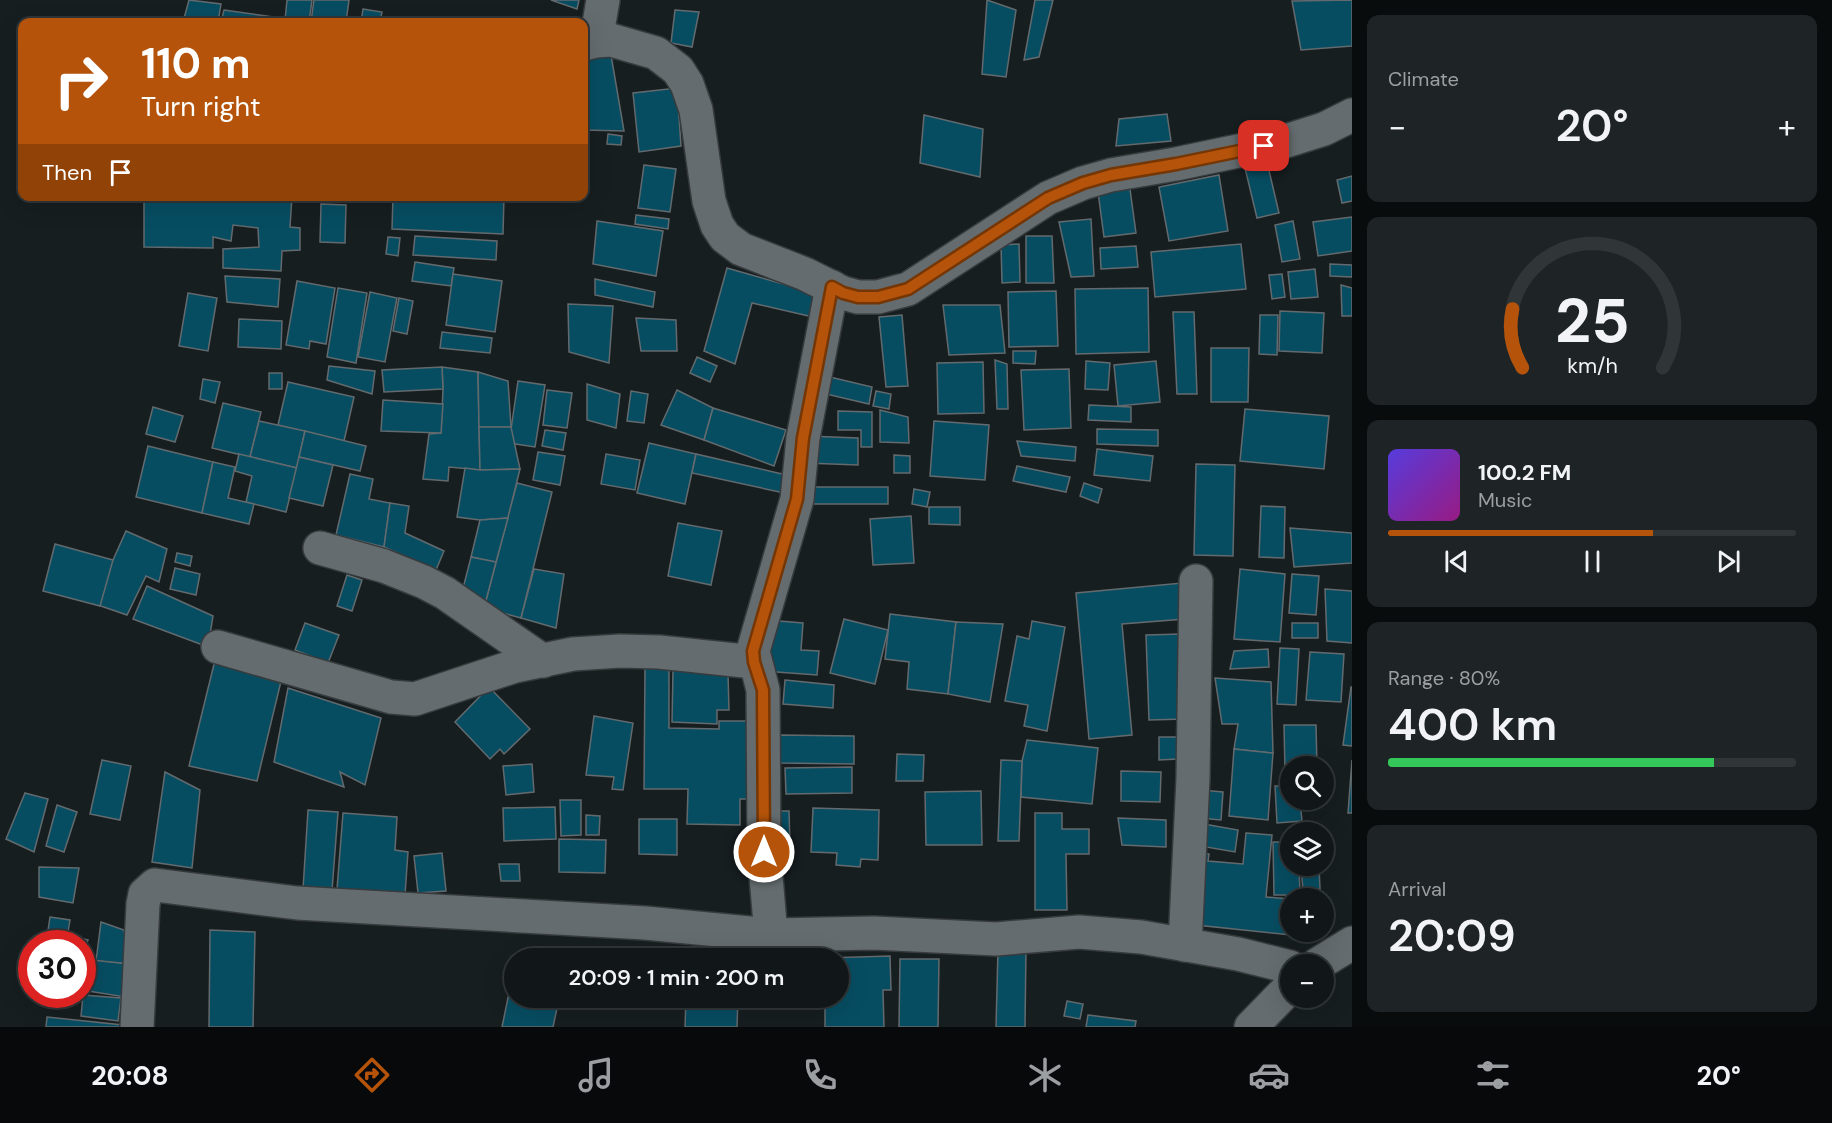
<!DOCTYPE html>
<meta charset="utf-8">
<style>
:root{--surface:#111618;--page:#1e2325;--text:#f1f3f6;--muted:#9c9fa2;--line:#303537;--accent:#b45309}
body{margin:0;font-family:"DM Sans",sans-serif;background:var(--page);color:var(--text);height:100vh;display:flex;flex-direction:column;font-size:22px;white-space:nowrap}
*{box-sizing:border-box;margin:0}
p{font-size:20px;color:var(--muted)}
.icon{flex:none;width:33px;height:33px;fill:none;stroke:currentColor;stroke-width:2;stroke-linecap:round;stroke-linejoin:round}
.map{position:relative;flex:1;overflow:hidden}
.drawer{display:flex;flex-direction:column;gap:15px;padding:15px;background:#090c0d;width:480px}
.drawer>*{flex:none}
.hud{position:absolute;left:18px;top:18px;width:570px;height:183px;border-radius:12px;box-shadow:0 6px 24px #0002,0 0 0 2px var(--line);background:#b45309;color:#fff;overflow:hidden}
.buttons{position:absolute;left:1280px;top:756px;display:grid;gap:12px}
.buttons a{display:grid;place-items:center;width:54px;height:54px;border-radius:50%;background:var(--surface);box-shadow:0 6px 24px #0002,0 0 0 2px var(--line);font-size:30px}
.speed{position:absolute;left:18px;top:930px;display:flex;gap:12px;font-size:30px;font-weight:700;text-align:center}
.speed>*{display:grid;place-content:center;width:78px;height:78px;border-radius:50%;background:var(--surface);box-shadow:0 6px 24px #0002,0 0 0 2px var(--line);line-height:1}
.speed .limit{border:9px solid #d22;background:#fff;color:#111}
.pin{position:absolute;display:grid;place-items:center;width:51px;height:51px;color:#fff;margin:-26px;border-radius:12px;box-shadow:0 3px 9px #0006}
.me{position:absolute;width:66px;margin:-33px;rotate:0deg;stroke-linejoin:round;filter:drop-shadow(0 0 4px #0008)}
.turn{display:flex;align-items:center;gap:21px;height:126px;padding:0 24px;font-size:27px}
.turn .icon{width:78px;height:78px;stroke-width:2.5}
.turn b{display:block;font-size:42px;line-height:51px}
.then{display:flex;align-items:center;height:57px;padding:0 24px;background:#0003;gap:12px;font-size:22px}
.big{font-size:45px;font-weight:600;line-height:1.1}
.drawer .tile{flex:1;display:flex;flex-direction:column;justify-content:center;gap:9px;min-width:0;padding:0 21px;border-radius:12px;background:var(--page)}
.drawer .dial{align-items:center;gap:0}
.dial svg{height:156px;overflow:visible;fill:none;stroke:var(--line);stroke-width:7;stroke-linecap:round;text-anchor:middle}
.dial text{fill:var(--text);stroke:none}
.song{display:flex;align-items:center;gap:18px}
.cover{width:72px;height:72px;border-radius:9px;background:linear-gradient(135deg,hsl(250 70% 55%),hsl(310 70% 35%))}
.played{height:6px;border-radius:3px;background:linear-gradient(90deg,var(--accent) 65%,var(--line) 65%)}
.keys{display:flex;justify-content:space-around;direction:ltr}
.heat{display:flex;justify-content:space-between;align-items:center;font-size:33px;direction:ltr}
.charge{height:9px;border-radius:4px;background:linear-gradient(90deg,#34c759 80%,var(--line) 0)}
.trip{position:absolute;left:504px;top:948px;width:345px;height:60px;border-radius:30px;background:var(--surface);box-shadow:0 6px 24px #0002,0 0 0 2px var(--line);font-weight:600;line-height:60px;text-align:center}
.menu{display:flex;height:96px;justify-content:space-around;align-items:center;background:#07090a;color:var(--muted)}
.menu .icon{width:42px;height:42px}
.menu .on{color:var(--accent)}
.menu b{font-size:27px;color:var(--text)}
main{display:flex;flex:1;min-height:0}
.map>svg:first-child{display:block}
</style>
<main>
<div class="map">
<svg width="1352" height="1027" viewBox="0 0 1352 1027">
<rect width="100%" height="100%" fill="#171e20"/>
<g fill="#074d62" stroke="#636a6e" stroke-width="1.5">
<path d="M189,0L221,4L218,22H183Z"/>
<path d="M287,0H312L309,22L285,20Z"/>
<path d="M314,0H349L346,22H311Z"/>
<path d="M551,0H579L577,9Z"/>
<path d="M987,0L1016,10L1006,77L982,74Z"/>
<path d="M1035,0H1053L1039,57L1024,60Z"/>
<path d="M1352,0V46L1301,50L1292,1Z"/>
<path d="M363,9L382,12L380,22H361Z"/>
<path d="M224,10L280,18L281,22H221Z"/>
<path d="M675,10L699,12L692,47L671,43Z"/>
<path d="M610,49L624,131L584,130V53Z"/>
<path d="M677,88L681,146L639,152L633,93Z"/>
<path d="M1167,114L1171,141L1116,146L1119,119Z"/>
<path d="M924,115L983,129L980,177L920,163Z"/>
<path d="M608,134L622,136L621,145L607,144Z"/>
<path d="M1267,162L1279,213L1257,218L1245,168Z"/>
<path d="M644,165L676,169L670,212L638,208Z"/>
<path d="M1219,175L1228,231L1169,241L1159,187Z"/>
<path d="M1352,176V201L1342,203L1337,180Z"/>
<path d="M1130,189L1136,233L1104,237L1098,192Z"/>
<path d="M144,196H292L290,227L300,228V250L282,251L281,271L223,268V249L259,247L258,228L233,225L231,241L213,237V248L144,247Z"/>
<path d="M393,196H504L503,234L392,229Z"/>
<path d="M527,196H568V200L527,199Z"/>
<path d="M321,204L346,205L345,243L320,242Z"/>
<path d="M636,215L669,219L668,229L635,224Z"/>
<path d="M1352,217V251L1318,256L1313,222Z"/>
<path d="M1091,219L1094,276L1071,277L1059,222Z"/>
<path d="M597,221L663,231L656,276L593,264Z"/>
<path d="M1293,221L1300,259L1282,262L1275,225Z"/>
<path d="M415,236L497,241L496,260L413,255Z"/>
<path d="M1026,236H1052L1054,283H1026Z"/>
<path d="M388,237L400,238L398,256L386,254Z"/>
<path d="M1019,244L1020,282L1002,283L1001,245Z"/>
<path d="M1241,244L1246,289L1155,297L1151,252Z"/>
<path d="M1136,246L1138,267L1101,269L1100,248Z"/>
<path d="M415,262L454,268L451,286L412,281Z"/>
<path d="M1330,264L1352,265V277L1330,276Z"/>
<path d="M727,268L815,293L813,317L752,303L735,364L704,351Z"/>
<path d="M1315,269L1318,297L1291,299L1288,272Z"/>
<path d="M453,274L502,281L495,332L446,325Z"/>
<path d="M1282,274L1285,297L1272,299L1269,275Z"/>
<path d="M225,276L280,279L278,307L227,302Z"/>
<path d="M595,279L655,292L653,307L595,295Z"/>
<path d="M297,281L335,288L326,344L310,341L309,349L286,345Z"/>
<path d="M1341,285L1352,288V316H1342Z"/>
<path d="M338,288L367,293L356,363L327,357Z"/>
<path d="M1148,288L1149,352L1076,354L1075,289Z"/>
<path d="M1056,291L1058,346L1009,347L1008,292Z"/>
<path d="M370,292L397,298L385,362L358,357Z"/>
<path d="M188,293L217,298L208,351L179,346Z"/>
<path d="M399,298L413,301L407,334L393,331Z"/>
<path d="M568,304L613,306L609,363L569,352Z"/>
<path d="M943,305H1000L1005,353L949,355Z"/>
<path d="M1280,311L1324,313L1322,353L1279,351Z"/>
<path d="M1173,312H1194L1197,394H1177Z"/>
<path d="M902,315L908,386L886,387L879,317Z"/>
<path d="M1260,315H1278L1277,355L1259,354Z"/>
<path d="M636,318L676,320L677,351H641Z"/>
<path d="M239,319L282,321L281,349L238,347Z"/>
<path d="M442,332L492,338L490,353L440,348Z"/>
<path d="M1211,348H1249L1248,402H1211Z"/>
<path d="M1013,351H1036L1035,364L1013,363Z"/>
<path d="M697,357L717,366L710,382L690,373Z"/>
<path d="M995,360L1007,364L1008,409H997Z"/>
<path d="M1086,361L1110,363L1108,390L1085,389Z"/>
<path d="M1156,361L1160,402L1118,406L1114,365Z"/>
<path d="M983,362L984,413L938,414L937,363Z"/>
<path d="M329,366L375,371L372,394L327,380Z"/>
<path d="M442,367L478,372L480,470L449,467L448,481L423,479L429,434L441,433L443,389Z"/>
<path d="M442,367L443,389L384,392L382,370Z"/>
<path d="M1069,369L1071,428L1024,430L1021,370Z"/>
<path d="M478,372L508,381L511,427H479Z"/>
<rect x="269" y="373" width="13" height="16"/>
<path d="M830,377L872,387L869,404L826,394Z"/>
<path d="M203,379L220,382L215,403L200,399Z"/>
<path d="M518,381L545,385L535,447L509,443Z"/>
<path d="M288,382L354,397L344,441L278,425Z"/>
<path d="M587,384L620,394L616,428L587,420Z"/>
<path d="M547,390L572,393L567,428L543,425Z"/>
<path d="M677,390L713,408L704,440L661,425Z"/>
<path d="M631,391L648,394L644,423L627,421Z"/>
<path d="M876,391L891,394L889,409L873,406Z"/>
<path d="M383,400L443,404L441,433L381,431Z"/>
<path d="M223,403L261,412L250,457L212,448Z"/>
<path d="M1089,405L1131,407V422L1088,420Z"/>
<path d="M153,407L183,416L175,442L146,434Z"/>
<path d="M713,408L786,430L774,466L704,440Z"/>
<path d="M1245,409L1329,416L1324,469L1240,461Z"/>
<path d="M880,410L908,417L909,443L880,442Z"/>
<path d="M838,411L872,412V447H861V430H838Z"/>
<path d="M259,421L305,431L297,468L250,457Z"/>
<path d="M934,421L989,425L985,480L930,476Z"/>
<path d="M479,427H511L520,469L480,470Z"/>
<path d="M1097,429L1158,430V446L1097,444Z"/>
<path d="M545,430L566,433L563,450L542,446Z"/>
<path d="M305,431L366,446L360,471L299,457Z"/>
<path d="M807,436L858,438V465L805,463Z"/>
<path d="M1017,441L1076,447L1075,461L1021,456Z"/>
<path d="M649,443L696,454L685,504L637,493Z"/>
<path d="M148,446L213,462L202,513L136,497Z"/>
<path d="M788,447L789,494L692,473L696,454L782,474Z"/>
<path d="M1097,449L1153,456L1150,481L1094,475Z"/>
<path d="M538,452L565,456L560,485L533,480Z"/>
<path d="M239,454L297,468L286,512L246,502L252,476L235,471Z"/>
<path d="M606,454L640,460L635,490L601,484Z"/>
<path d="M894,455L910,456V473H894Z"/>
<path d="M299,457L333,465L323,506L289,498Z"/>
<path d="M213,462L235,467L228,498L254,504L249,524L202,513Z"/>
<path d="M1196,464L1235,465L1233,556L1194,555Z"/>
<path d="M1017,466L1070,477L1066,492L1013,481Z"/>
<path d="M465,468L480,470L520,469L508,518L480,520L457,517Z"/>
<path d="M350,474L373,479L369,499L390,503L384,547L336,535Z"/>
<path d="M517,483L552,492L521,618L484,608Z"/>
<path d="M1084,483L1102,489L1098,503L1080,496Z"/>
<rect x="808" y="487" width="80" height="17"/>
<path d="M914,489L930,492L927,507L912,504Z"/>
<path d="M390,503L409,506L405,533L444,551L436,570L384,547Z"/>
<path d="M1261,506L1285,507L1284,558L1259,557Z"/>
<path d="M929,507H960V525L929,524Z"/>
<path d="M911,516L914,563L873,565L870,519Z"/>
<path d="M508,518L496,562L471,557L480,520Z"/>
<path d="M678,523L722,531L711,585L668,576Z"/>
<path d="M1290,528L1352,533V563L1294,567Z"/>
<path d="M126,531L167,549L159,582L146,576L127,615L95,604L108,559L113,560Z"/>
<path d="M55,544L113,560L100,606L43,591Z"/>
<path d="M177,553L192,556L190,566L175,562Z"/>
<path d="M471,557L496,562L484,608L461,596Z"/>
<path d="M175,568L200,574L196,595L170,589Z"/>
<path d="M534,569L564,574L556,628L521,618Z"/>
<path d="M1240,569L1285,574L1280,642L1234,639Z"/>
<path d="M1292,574L1319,576L1316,615L1289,613Z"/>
<path d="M347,575L362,580L352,611L337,606Z"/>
<path d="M1182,583L1185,619L1122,624L1132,735L1089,739L1076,593Z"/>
<path d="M147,586L213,616L208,647L133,619Z"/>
<path d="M1325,589L1352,591V643L1327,641Z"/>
<path d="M890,614L956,622L948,694L907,689L909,662L885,659Z"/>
<path d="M844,619L888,630L875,684L830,673Z"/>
<path d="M767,620L803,623L801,650L819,651L817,675L763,671Z"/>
<path d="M1032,621L1065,627L1047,731L1024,726L1028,705L1005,701L1017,636L1029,639Z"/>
<path d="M956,622L1003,624L990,702L948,694Z"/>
<path d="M305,623L339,635L328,663L295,650Z"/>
<rect x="1292" y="623" width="26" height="15"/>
<path d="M1181,634L1185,719L1149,720L1146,635Z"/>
<path d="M1280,648L1299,649L1296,705L1277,704Z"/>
<path d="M1268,649L1269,667L1230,669L1234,651Z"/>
<path d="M1310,652L1344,654L1341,702L1306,700Z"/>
<path d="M216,656L283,673L257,781L189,766Z"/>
<path d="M645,668L669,669V728L719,729V721H749L748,799H740V825L687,824L688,789H644Z"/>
<path d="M673,670L728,673L729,710H717V724L672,722Z"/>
<path d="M1215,678L1271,682L1273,753L1234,749L1238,724H1222Z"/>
<path d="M785,680L834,685L833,708L783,704Z"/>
<path d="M489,687L530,729L504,754L500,749L490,759L455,722Z"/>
<path d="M1351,687H1352V746L1343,745Z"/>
<path d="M288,688L381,718L365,785L340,772L344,787L274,762Z"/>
<path d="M594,716L633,723L623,790L612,789L614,777L586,775Z"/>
<path d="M1284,725H1316L1317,766H1290V771H1285Z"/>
<path d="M780,735L854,736V764L780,763Z"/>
<path d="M1159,737H1177L1178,759L1159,760Z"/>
<path d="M1027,740L1098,748L1092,804L1021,797L1022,761Z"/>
<path d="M1234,749L1273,753L1268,820L1229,816Z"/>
<path d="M897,754L924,755L923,781H896Z"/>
<path d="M102,760L131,766L120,820L90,814Z"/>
<path d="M1001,760L1022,761L1019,841H998Z"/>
<path d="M1352,760V813H1348Z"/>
<path d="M532,764L534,792L506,795L503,766Z"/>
<path d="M852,767V793L786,794L785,768Z"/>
<path d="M1121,771L1161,772L1160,802L1121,801Z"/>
<path d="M165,772L200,790L192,868L152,862Z"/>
<path d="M1275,786H1290V800H1300L1302,821L1277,823Z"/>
<path d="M1201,790L1223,792L1221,820L1199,818Z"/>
<path d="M981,791L982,845H926L925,792Z"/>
<path d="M25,793L48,799L34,852L6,839Z"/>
<path d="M560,800H581V835L561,836Z"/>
<path d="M57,805L77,812L64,852L46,846Z"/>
<path d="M555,807L556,839L504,841L503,808Z"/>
<path d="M813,808L879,810L878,860L861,859L860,867L836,865L837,853L811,852Z"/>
<path d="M308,810L338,812L332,891L303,889Z"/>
<path d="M775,811H789L790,845L776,844Z"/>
<path d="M343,813L397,817L395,850L408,852L405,895L337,889Z"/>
<path d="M1035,813H1062V829H1089V854H1066L1067,910H1035Z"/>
<path d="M586,815L600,816L599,835H586Z"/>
<path d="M1118,818L1166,820V847L1122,845Z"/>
<path d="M639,819H677V855L639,854Z"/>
<path d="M1204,824L1238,830L1235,852L1200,846Z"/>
<path d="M1246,833L1272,835L1266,897L1290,899V932H1320L1319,938L1196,925L1203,854H1209L1208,861L1243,864Z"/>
<path d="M559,839L606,840L605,873L559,872Z"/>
<path d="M1273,842H1290V866H1299L1300,895H1274Z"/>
<path d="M442,853L446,891L418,893L414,856Z"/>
<path d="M499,864H519L520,881H501Z"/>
<path d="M1301,866H1319L1320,889L1303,890Z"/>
<path d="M39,867L79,868L73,903L39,897Z"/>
<path d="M50,917L70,920L66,944H46Z"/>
<path d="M101,922L124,930L129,964L96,961Z"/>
<path d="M210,930L255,932L253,1027H209Z"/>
<path d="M68,935L88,940L82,955V944H68Z"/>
<path d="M998,949L1026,950L1025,1027H996Z"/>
<path d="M687,951L740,953L739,958H687Z"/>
<path d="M890,956L891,990H883L884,1027H825V998H838V958H824Z"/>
<path d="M82,959L129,964L125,997L82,990Z"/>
<path d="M900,959H939L938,1027H899Z"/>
<path d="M510,988L514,989V998L559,999L553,1027H502Z"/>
<path d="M83,995L121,998L118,1021L81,1016Z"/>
<path d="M686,998H738L737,1027H685Z"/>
<path d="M1067,1001L1083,1004L1080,1019L1064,1016Z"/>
<path d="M1088,1015L1136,1021L1135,1027H1086Z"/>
<path d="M47,1017L123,1025V1027H46Z"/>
</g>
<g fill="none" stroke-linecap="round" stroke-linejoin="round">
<defs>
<g id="minor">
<path d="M596,41L603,0"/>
<path d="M584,44L596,41L611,40L656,53L678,70L687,84L696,110L709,201L717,225L725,237L741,249L805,274L843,293L858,297H878L908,289L1048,198L1083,183L1111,175L1176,164L1286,141L1324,129L1352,115"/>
<path d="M320,548L384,566L424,582L445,593L543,661"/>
<path d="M218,647L391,697L415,699L515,666L573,654L620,651L659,652L754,662"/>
<path d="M771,935L764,853L763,690L753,651L797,499L803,438L832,287"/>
<path d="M1185,945L1193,778L1196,581"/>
<path d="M1318,964L1352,943"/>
<path d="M137,1027L143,904L145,894L155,885L297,903L645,923L771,935L874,933L996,939L1079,932L1141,937L1238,954L1290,967"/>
<path d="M1251,1027L1290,987"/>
</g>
</defs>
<use href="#minor" stroke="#373b3d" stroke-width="36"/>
<use href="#minor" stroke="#646c6f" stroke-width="33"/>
</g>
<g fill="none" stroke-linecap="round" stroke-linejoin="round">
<defs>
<path id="route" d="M764,852L763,690L754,662L753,651L797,499L803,438L832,287L843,293L858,297H878L908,289L1048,198L1083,183L1111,175L1176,164L1264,146"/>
</defs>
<use href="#route" stroke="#753606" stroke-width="15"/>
<use href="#route" stroke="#b45309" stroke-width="10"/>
</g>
</svg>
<div class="buttons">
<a><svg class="icon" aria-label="search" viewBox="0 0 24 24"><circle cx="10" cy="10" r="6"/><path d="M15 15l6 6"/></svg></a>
<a><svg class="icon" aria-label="layers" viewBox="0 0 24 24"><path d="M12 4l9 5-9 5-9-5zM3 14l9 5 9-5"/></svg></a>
<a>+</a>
<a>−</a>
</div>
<div class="speed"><div class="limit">30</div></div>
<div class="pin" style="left:1264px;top:146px;background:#d93025"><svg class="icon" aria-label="arrive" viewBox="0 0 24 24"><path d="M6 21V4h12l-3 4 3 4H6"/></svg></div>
<svg class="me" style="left:764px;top:852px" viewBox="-20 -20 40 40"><circle r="17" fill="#b45309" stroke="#fff" stroke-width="3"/><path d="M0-11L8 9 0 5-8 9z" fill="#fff"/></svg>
<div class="trip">20:09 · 1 min · 200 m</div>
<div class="hud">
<div class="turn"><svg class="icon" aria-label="right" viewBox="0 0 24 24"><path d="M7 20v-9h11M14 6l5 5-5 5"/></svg><div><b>110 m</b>Turn right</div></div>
<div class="then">Then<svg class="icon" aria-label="arrive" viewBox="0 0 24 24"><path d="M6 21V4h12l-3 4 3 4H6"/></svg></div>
</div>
</div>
<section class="drawer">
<div class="tile"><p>Climate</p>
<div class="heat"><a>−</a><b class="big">20°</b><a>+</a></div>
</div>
<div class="tile dial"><svg viewBox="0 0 100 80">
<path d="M14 69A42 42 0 1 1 86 69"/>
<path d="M14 69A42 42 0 0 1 9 39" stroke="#b45309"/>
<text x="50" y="56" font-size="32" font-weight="700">25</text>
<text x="50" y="72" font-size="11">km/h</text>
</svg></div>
<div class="tile">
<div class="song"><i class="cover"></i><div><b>100.2 FM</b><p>Music</p></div></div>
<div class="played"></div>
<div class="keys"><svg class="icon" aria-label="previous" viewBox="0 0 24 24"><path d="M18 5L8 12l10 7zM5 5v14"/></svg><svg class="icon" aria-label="pause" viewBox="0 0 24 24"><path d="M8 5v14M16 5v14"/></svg><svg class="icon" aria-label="next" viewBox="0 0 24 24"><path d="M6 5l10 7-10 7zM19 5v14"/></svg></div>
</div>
<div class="tile"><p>Range · 80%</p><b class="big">400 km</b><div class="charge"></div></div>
<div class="tile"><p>Arrival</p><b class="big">20:09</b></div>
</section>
</main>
<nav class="menu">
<b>20:08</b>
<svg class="icon on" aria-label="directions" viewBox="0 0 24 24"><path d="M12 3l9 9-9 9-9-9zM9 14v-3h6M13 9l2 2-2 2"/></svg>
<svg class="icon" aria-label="music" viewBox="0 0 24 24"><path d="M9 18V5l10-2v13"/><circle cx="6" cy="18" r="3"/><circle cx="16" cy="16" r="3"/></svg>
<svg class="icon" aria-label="phone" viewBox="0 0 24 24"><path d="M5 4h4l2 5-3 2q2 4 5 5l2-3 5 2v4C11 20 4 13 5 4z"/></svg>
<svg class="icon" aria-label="climate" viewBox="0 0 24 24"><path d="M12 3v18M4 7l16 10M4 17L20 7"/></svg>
<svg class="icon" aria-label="car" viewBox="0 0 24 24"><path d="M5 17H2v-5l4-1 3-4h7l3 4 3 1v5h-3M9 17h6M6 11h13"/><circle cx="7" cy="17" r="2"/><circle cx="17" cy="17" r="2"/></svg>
<svg class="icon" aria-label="filters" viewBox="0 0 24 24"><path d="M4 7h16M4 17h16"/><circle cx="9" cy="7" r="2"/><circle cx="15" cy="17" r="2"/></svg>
<b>20°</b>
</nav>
